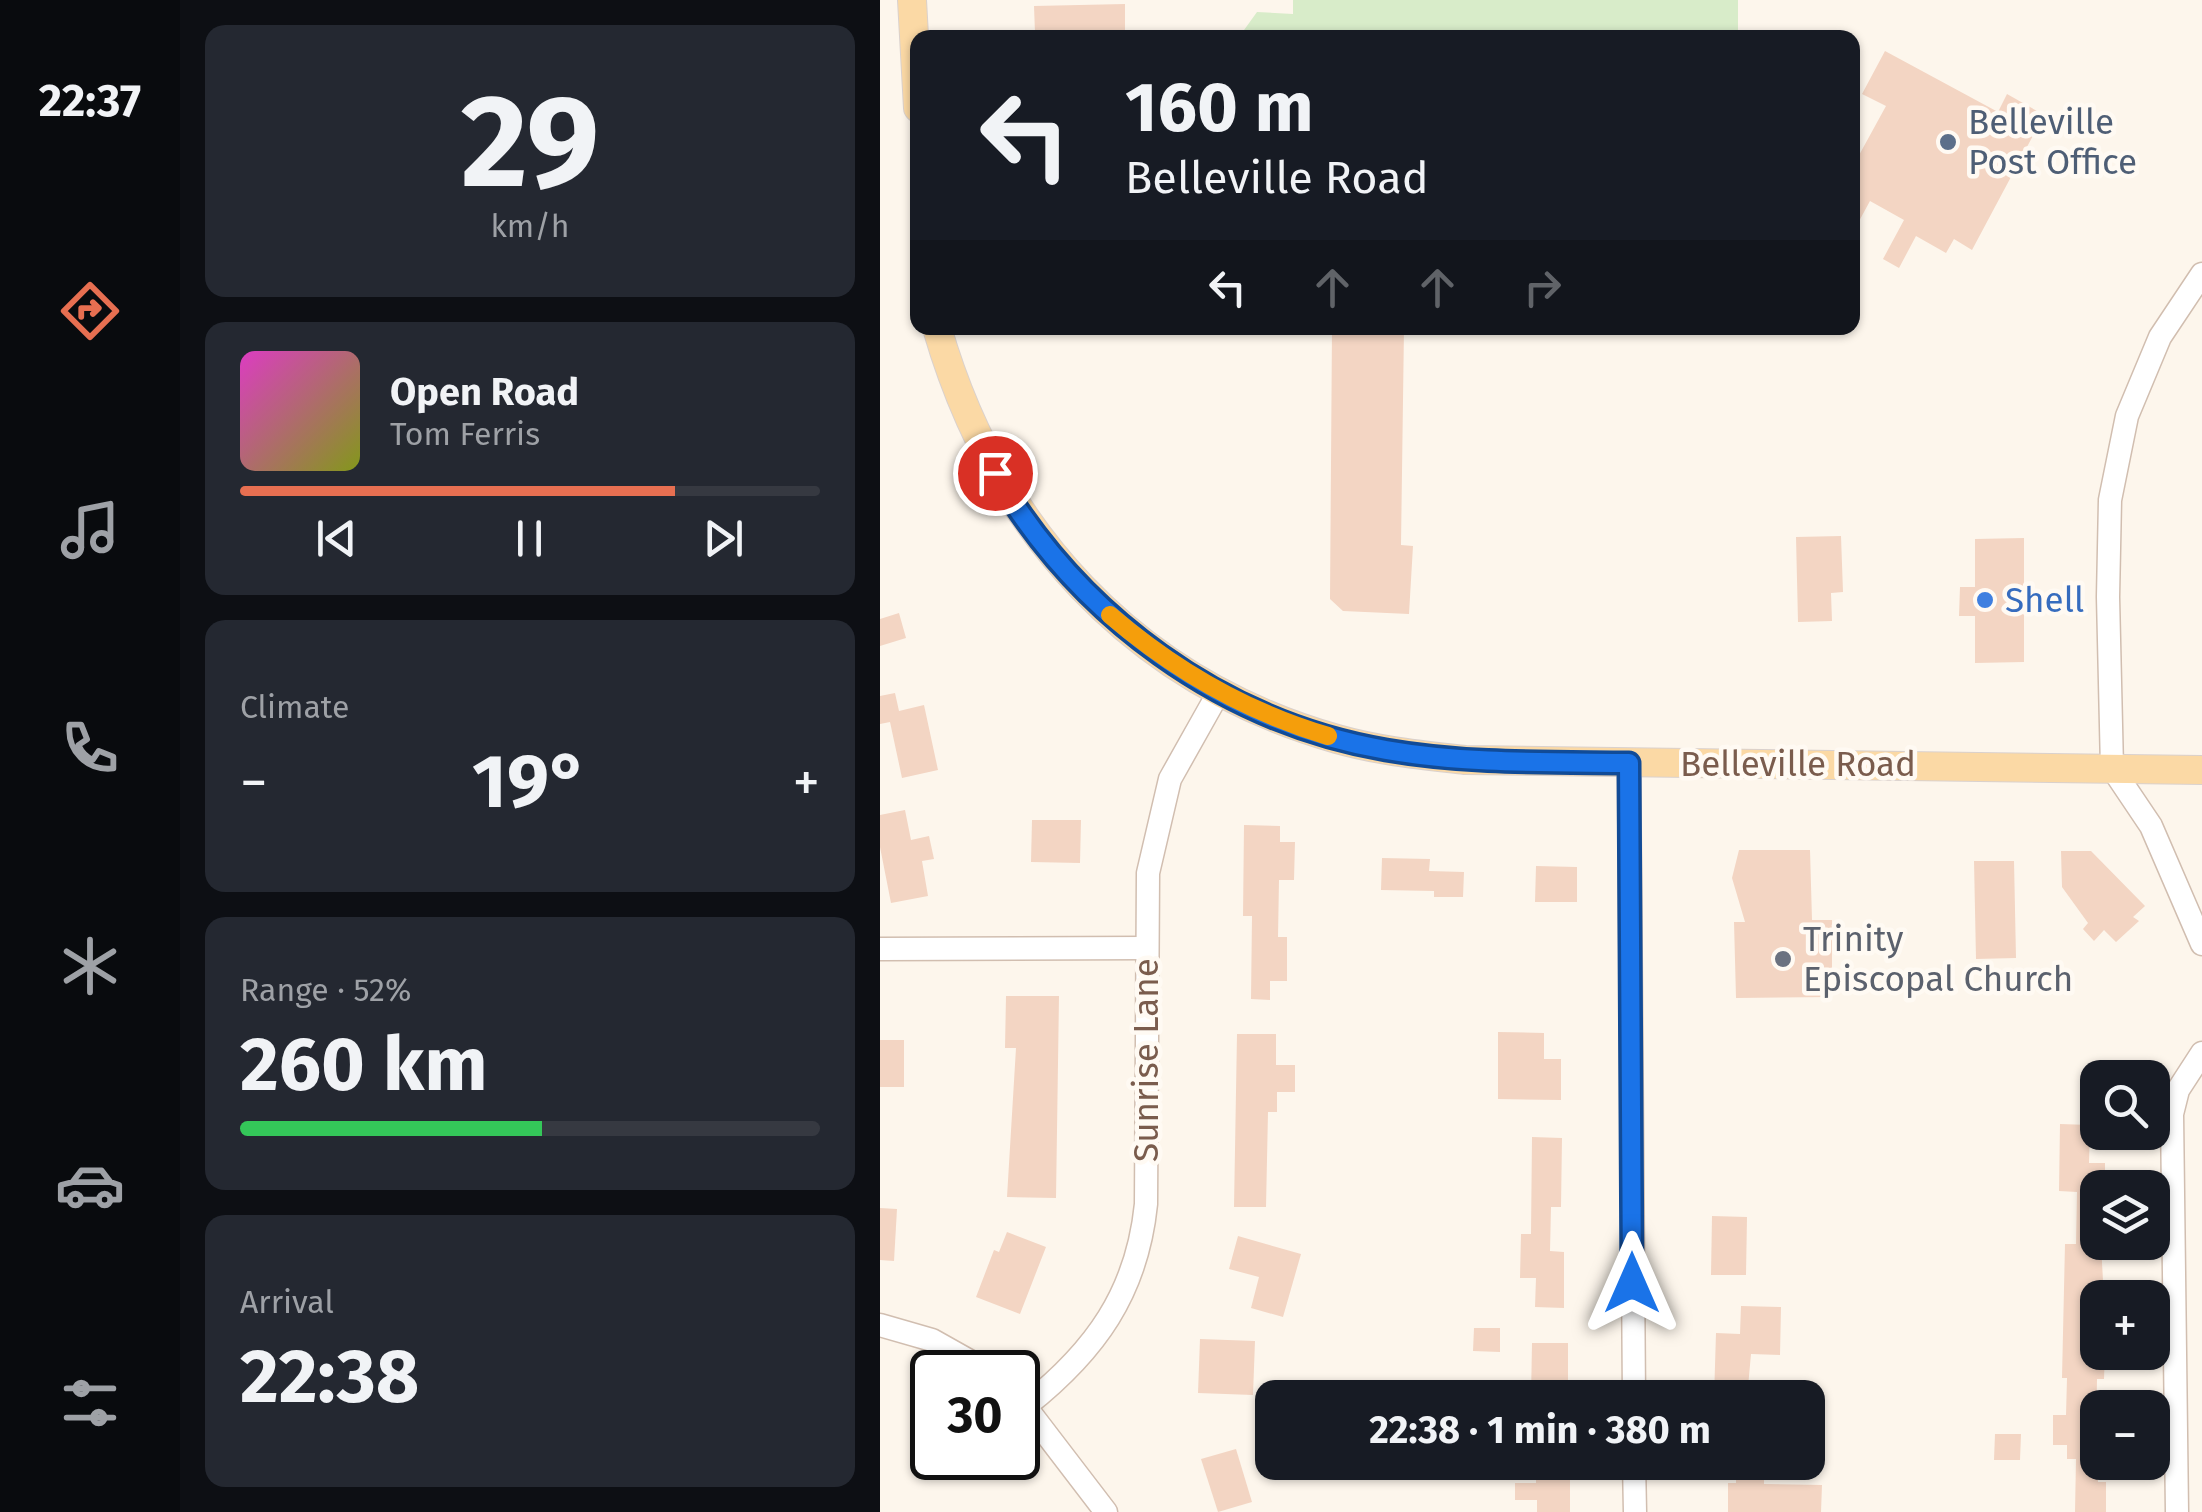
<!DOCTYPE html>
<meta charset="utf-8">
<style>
:root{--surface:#171b24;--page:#242831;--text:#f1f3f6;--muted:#9ea1a6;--line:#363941;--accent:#e76f51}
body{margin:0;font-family:"Fira Sans",sans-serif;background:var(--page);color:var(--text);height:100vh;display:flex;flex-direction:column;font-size:38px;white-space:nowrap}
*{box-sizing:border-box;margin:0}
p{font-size:32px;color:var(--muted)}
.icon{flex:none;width:55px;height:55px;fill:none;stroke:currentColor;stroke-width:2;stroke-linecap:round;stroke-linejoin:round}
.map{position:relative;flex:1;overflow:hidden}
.panel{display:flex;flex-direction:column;gap:25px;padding:25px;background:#0d0f14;width:700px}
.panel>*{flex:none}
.banner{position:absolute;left:30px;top:30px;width:950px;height:305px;border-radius:20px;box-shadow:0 2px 8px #0004;background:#171b24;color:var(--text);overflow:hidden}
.buttons{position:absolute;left:1200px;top:1060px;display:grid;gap:20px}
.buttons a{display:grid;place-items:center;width:90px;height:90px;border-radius:20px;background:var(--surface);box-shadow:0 2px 8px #0004;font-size:50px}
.speed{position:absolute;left:30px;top:1350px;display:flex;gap:20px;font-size:50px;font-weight:700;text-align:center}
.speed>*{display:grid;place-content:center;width:130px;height:130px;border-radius:50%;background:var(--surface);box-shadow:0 2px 8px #0004;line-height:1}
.speed .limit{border:5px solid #111;border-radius:15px;background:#fff;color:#111}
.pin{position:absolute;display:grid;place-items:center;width:85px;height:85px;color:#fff;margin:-42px;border:5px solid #fff;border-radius:50%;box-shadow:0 2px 10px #0007}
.me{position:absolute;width:110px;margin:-55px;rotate:0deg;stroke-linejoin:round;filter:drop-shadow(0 0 8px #0008)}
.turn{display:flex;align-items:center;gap:35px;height:210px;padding:0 50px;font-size:45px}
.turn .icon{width:130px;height:130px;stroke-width:2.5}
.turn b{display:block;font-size:70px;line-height:85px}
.lanes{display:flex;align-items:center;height:95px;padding:0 50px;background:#0003;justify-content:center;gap:50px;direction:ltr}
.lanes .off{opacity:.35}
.big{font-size:75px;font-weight:700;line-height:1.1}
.panel .tile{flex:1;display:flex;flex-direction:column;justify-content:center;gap:15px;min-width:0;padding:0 35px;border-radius:20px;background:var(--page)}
.panel .dial{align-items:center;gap:0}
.dial b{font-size:130px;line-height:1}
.song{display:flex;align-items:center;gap:30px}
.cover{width:120px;height:120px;border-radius:15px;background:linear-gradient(135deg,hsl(310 70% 55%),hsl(70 70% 35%))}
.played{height:10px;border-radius:5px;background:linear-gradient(90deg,var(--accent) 75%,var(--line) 75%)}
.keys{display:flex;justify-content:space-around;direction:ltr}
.heat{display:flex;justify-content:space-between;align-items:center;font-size:55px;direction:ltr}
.charge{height:15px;border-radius:8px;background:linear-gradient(90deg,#34c759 52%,var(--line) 0)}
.trip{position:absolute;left:375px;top:1380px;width:570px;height:100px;border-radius:20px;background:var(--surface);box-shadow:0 2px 8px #0004;font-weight:700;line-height:100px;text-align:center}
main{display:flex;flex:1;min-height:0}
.tab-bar{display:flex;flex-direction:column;width:180px;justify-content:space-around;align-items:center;background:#090b0e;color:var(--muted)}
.tab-bar .icon{width:70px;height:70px}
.tab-bar .active{color:var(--accent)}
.tab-bar b{font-size:45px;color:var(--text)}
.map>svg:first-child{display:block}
</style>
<main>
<nav class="tab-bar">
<b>22:37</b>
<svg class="icon active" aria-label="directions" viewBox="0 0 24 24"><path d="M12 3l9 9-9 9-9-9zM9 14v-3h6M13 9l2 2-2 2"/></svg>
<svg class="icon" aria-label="music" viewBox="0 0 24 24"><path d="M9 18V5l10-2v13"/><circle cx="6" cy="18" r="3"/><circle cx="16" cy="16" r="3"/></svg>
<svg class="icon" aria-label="phone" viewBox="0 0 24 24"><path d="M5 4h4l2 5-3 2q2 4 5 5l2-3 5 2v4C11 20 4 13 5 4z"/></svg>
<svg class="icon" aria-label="climate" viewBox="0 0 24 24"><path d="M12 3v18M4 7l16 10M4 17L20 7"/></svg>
<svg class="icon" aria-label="car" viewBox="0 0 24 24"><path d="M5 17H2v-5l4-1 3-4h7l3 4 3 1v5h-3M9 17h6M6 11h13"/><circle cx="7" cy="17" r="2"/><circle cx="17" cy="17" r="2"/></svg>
<svg class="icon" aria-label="filters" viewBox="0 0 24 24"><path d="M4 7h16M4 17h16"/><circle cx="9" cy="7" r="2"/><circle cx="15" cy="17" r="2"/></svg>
</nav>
<section class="panel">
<div class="tile dial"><b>29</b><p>km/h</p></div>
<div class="tile">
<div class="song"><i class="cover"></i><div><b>Open Road</b><p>Tom Ferris</p></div></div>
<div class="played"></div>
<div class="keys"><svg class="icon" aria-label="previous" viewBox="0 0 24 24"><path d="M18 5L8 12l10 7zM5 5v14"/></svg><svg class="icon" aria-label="pause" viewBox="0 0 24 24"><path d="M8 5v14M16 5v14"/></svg><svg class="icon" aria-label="next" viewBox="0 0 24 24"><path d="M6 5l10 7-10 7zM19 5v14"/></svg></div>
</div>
<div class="tile"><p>Climate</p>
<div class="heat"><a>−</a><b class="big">19°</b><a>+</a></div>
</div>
<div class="tile"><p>Range · 52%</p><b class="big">260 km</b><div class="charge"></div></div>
<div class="tile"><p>Arrival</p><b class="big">22:38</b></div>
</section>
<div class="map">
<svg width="1322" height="1512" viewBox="0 0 1322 1512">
<rect width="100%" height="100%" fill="#fdf6ec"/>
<path fill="#d8ecc9" d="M413,0H858V37H359L377,12L413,14Z"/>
<g fill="#f3d5c3">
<path d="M245,4V32L155,33L154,6Z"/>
<path d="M1005,51L1118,112L1127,94L1164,115L1092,250L1074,239L1066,253L1036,236L1019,268L1003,259L1024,220L990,201L972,234V191L980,177L972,168L1006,106L982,94Z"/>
<path d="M452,328H524L521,545L533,546L529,614L463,611L450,599Z"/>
<path d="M961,536L963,592L951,593L952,621L918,622L916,537Z"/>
<path d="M1144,538V662L1095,663V616H1079L1080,587H1095V539Z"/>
<path d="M19,613L26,638L0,646V619Z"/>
<path d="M15,693L19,711L44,705L58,770L22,778L10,722L0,724V696Z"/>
<path d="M25,810L31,840L49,836L54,859L42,861L48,896L11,903L0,847V815Z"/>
<path d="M152,820H201L200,863L151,862Z"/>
<path d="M364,825L400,826V842H415L414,880H399L398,937H407V981H390V1000L371,999L372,916H363Z"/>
<path d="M859,850H930L932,920H952V997L856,998L854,922H865L852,878Z"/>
<path d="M1181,851H1211L1265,906L1253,917L1259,921L1236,942L1224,930L1214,941L1203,929L1208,923L1182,887Z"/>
<path d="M502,858L550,859L549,871L584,872L583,897H554V891L501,890Z"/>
<path d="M1094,861H1134L1136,958L1096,959Z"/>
<path d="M656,866L697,867V902H655Z"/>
<path d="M126,996H179L176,1198L127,1197L136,1048H125Z"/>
<path d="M618,1032L664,1033V1059H681V1100L618,1099Z"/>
<path d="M357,1034H396V1065H415V1092H397V1112H388L386,1207H354Z"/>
<rect x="0" y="1040" width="24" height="47"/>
<path d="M1180,1124L1210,1125L1209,1163H1225V1188H1218L1223,1281H1213L1212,1326H1218V1352H1225L1224,1379H1217L1216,1431L1218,1482H1226V1512H1195L1196,1459H1187V1445H1173V1415H1186L1187,1378H1182L1185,1244H1196L1197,1192L1179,1191Z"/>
<path d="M652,1137L682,1138L681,1207H671L670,1251L684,1252V1308L655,1307L656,1278H640L641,1234H651Z"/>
<path d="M0,1208L17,1209L14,1261L0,1260Z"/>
<path d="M832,1216L867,1217L866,1275H831Z"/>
<path d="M127,1232L166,1247L140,1314L96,1297L114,1250L119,1252Z"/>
<path d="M358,1236L421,1254L403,1317L371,1308L379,1277L349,1269Z"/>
<path d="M861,1306L901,1307L900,1355L871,1354L867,1398H834L836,1333L860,1334Z"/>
<path d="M594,1328H620V1352L593,1351Z"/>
<path d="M320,1339L375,1341L373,1395L318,1393Z"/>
<path d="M652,1343H688V1398H651Z"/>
<path d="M1115,1434H1141L1140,1460H1114Z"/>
<path d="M356,1449L372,1502L338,1512L321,1459Z"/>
<path d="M656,1462H690V1512H657V1500H635V1483H656Z"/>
<path d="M856,1462H884V1484L942,1485L941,1512H848V1483H856Z"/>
</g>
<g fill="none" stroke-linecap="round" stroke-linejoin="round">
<defs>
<g id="minor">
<path d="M1322,274L1280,337L1247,416L1230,500L1228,597L1232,768L1271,826L1322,944"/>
<path d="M749,763L754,1398"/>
<path d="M0,949L266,948"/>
<path d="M0,1325L52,1340L109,1372"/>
<path d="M138,1397L226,1512"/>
<path d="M147,1405C215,1351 257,1293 266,1204L268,873L290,779L340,690"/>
<path d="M754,1462L755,1512"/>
<path d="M1297,1512L1292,1114L1298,1090L1322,1053"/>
</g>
<g id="major">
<path d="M32,0L38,108"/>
<path d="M57,328C115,529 252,681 457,739C499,751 542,755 585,760L1322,770"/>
</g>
</defs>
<use href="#minor" stroke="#d1beb0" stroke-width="25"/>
<use href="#major" stroke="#dad1cd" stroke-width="30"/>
<use href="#minor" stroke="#fff" stroke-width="22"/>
<use href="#major" stroke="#fbd9a5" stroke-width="28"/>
</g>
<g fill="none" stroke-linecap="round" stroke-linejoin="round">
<defs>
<path id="route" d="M115,473C198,616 342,722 506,750C586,764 668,762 749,763L752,1283"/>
</defs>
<use href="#route" stroke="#114b97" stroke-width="25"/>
<use href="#route" stroke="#1a73e8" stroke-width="18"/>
<path stroke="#f59e0b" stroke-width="18" d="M230,615C294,670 367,712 448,736"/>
</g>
<circle fill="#5c6f8a" stroke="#fffaf3" stroke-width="4" cx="1068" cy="142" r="10"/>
<circle fill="#3f7fe0" stroke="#fffaf3" stroke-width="4" cx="1105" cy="600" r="10"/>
<circle fill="#6b7280" stroke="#fffaf3" stroke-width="4" cx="903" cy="959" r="10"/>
<g text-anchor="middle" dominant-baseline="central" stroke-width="9" stroke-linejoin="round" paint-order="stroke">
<g font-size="35" fill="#4e5e75" stroke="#fffaf3" text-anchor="start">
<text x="1088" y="122">Belleville<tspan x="1088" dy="40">Post Office</tspan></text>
</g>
<g font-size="35" fill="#366cbe" stroke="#fffaf3" text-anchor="start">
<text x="1125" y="600">Shell</text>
</g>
<g font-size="35" fill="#7a5c4d" stroke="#fffaf3">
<text x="918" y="764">Belleville Road</text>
<text transform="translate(266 1060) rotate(-90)">Sunrise Lane</text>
</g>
<g font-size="35" fill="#5b616d" stroke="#fffaf3" text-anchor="start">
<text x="923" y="939">Trinity<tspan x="923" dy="40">Episcopal Church</tspan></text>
</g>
</g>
</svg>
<div class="buttons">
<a><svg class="icon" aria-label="search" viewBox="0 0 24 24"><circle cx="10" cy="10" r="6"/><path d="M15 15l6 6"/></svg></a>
<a><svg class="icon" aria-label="layers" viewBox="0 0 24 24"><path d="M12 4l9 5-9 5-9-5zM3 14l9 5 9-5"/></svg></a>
<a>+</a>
<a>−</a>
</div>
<div class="speed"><div class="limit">30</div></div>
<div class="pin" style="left:115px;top:473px;background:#d93025"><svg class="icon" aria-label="arrive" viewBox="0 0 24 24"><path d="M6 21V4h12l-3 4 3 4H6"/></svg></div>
<svg class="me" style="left:752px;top:1283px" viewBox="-20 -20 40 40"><path d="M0-17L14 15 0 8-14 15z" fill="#1a73e8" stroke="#fff" stroke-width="4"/></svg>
<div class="trip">22:38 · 1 min · 380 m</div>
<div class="banner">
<div class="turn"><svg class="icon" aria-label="left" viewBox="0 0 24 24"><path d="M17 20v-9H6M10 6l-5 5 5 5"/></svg><div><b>160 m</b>Belleville Road</div></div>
<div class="lanes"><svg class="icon" aria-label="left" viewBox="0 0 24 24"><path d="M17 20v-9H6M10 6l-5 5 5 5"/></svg><svg class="icon off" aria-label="ahead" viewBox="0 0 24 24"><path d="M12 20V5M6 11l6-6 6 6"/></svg><svg class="icon off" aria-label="ahead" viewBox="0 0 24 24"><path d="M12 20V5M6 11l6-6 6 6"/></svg><svg class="icon off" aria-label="right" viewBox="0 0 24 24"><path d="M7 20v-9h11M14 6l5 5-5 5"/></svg></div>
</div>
</div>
</main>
